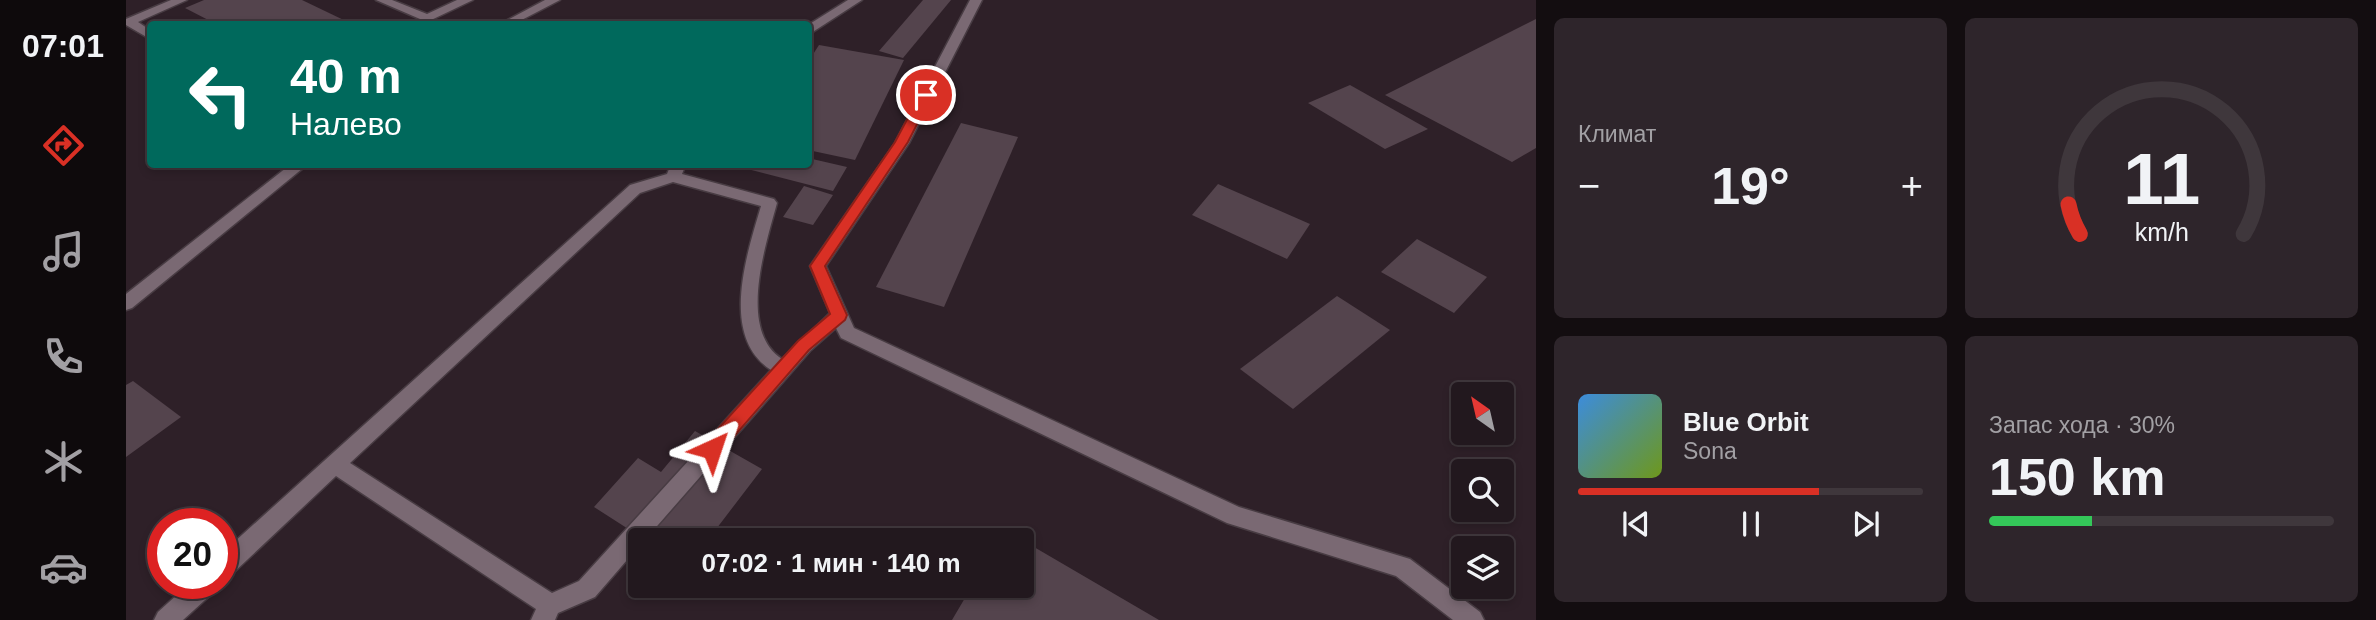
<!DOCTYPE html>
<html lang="ru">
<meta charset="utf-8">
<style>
:root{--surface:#22181e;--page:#2e252b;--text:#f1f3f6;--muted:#a2a0a4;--line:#3f373c;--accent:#d93025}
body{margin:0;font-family:Helvetica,sans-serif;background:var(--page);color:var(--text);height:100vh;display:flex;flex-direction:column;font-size:26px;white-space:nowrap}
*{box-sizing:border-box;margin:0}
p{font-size:23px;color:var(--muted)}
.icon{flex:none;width:38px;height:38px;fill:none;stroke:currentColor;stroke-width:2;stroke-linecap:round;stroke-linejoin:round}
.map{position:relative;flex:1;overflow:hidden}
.panel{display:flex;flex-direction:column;gap:18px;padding:18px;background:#130d10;width:840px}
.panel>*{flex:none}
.banner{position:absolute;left:21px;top:21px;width:665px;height:147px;border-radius:7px;box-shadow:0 4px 10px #0003,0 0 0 2px var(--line);background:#00695c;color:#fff;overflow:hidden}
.needle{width:46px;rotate:326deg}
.controls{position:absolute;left:1325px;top:382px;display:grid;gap:14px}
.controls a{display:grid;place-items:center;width:63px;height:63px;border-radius:7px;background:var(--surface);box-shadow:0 4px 10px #0003,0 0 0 2px var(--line);font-size:35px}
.speed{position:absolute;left:21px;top:508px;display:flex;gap:14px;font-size:35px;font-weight:700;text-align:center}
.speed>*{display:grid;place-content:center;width:91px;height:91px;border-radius:50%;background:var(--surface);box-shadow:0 4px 10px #0003,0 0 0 2px var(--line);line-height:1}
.speed .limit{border:10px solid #d22;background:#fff;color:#111}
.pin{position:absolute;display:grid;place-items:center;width:60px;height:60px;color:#fff;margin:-30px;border:4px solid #fff;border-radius:50%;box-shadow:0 2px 7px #0007}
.me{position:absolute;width:77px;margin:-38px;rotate:42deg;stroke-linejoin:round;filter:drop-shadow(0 0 5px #0008)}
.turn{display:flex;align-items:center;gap:24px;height:147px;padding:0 28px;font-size:32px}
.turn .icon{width:91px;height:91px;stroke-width:2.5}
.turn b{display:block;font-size:49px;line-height:60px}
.big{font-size:52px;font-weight:700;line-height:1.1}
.panel .card{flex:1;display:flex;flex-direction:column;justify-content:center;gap:10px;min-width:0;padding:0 24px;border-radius:10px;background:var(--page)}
.panel .dial{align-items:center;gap:0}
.dial svg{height:182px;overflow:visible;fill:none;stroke:var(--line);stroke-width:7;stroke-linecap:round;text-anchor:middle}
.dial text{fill:var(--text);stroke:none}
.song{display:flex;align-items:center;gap:21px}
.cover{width:84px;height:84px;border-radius:10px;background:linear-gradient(135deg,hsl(210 70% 55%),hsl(80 70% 35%))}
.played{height:7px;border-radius:4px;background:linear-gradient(90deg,var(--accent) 70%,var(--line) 70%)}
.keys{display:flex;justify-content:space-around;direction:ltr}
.heat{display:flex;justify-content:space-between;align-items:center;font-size:38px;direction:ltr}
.charge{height:10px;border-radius:5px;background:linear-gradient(90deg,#34c759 30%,var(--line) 0)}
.panel .tiles{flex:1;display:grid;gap:18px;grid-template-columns:repeat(2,1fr)}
.trip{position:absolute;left:502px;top:528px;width:406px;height:70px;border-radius:7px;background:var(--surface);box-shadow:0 4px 10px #0003,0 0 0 2px var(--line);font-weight:700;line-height:70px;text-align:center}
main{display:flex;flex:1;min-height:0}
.tab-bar{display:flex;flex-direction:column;width:126px;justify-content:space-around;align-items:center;background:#0e0a0c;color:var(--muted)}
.tab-bar .icon{width:49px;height:49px}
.tab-bar .selected{color:var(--accent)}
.tab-bar b{font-size:32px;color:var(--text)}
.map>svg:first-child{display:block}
</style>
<main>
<nav class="tab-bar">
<b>07:01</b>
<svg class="icon selected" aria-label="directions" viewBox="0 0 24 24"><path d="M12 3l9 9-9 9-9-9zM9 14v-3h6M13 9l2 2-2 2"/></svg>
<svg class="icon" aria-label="music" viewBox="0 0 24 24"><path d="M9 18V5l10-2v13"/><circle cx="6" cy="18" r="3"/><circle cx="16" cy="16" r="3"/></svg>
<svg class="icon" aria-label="phone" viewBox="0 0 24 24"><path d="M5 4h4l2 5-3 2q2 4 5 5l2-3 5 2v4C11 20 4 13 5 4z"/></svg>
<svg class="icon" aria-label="climate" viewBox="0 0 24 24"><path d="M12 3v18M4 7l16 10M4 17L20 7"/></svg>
<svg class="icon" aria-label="car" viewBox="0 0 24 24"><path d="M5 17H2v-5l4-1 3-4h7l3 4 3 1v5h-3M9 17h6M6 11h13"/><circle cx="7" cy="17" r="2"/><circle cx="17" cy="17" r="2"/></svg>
</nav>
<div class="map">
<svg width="1410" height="620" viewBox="0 0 1410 620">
<rect width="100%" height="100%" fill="#2e2028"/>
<g fill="#54444d">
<path d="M78,0H176L226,24H90L59,8Z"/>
<path d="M797,0H825L777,58L753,51Z"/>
<path d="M1410,19V148L1386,162L1259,95Z"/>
<path d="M693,45L778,60L729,160L682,150V62Z"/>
<path d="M1224,85L1302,129L1259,149L1182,103Z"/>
<path d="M835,123L892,137L818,307L750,287Z"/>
<path d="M682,158L721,167L707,191L606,165L682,164Z"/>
<path d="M1092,184L1184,224L1161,259L1066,215Z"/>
<path d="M678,186L707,195L687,225L657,217Z"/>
<path d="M1291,239L1361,277L1328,313L1255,272Z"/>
<path d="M1211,296L1264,330L1167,409L1114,369Z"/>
<path d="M7,381L55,417L0,457V385Z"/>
<path d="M569,431L636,469L581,541H521L468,507L512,458L535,472Z"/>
<path d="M879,530L896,540L1033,620H826L846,586H896V541H872Z"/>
</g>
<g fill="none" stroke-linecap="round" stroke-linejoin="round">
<defs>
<g id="minor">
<path d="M45,0H61L12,22L24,30V39L0,25V19Z"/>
<path d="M250,0H266L301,14L331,0H347L301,22Z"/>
<path d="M419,0H434L388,24H374Z"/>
<path d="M722,0H736L682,35V25Z"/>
<path d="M844,0H856L783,143L700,266L728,328L1113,507L1284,559L1354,612L1358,620H1327L1270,576L1101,523L715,338L710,328L684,351L518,541H514V545L469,597L432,613L429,620H405L410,609L210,476L104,576L96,579V553L504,185L541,174L545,164H560L556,174L648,199L651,203C640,244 611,330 656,359L704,313L684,266L769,143ZM547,182L635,206C621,254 593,336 645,370L453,581L426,593L224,463L514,193Z"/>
<path d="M165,164H182L6,308L0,310V294Z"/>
<path d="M64,583H92L89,591L57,620H28L32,612Z"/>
</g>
</defs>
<use href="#minor" stroke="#483c43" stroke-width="3"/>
<use href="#minor" fill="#7a6973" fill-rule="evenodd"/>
</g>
<path fill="#d93025" stroke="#8d1f18" stroke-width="2" d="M800,91L806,95L782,142L699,266L721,315L719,320L683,350L592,455H579L576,449L579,443L672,341L704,314L684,266L769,142L794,95Z"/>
</svg>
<div class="controls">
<a><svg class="needle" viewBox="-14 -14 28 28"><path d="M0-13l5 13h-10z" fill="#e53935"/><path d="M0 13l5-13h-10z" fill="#a2a0a4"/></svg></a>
<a><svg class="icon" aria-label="search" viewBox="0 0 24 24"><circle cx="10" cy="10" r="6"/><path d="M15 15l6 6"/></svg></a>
<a><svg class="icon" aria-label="layers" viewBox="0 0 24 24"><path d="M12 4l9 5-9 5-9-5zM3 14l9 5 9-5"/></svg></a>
</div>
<div class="speed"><div class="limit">20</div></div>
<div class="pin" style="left:800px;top:95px;background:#d93025"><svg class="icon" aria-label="arrive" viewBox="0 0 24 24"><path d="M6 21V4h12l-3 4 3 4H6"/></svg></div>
<svg class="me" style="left:586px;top:449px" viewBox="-20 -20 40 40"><path d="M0-17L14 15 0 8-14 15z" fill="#d93025" stroke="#fff" stroke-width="4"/></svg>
<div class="trip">07:02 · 1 мин · 140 m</div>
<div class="banner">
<div class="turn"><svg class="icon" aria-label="left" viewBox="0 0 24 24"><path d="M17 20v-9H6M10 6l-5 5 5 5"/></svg><div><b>40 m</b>Налево</div></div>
</div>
</div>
<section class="panel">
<div class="tiles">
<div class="card"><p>Климат</p>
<div class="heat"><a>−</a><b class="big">19°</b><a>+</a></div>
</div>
<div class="card dial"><svg viewBox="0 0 100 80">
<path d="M14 69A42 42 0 1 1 86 69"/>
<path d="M14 69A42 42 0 0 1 9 56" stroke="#d93025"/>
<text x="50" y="56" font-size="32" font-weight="700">11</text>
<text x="50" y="72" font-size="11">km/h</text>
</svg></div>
<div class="card">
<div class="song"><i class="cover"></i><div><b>Blue Orbit</b><p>Sona</p></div></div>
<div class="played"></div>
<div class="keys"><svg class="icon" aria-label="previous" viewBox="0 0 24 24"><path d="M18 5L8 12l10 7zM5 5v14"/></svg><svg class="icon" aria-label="pause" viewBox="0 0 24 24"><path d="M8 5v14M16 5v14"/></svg><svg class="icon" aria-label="next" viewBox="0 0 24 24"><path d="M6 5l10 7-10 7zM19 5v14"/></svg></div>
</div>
<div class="card"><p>Запас хода · 30%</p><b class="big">150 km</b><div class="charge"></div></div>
</div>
</section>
</main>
